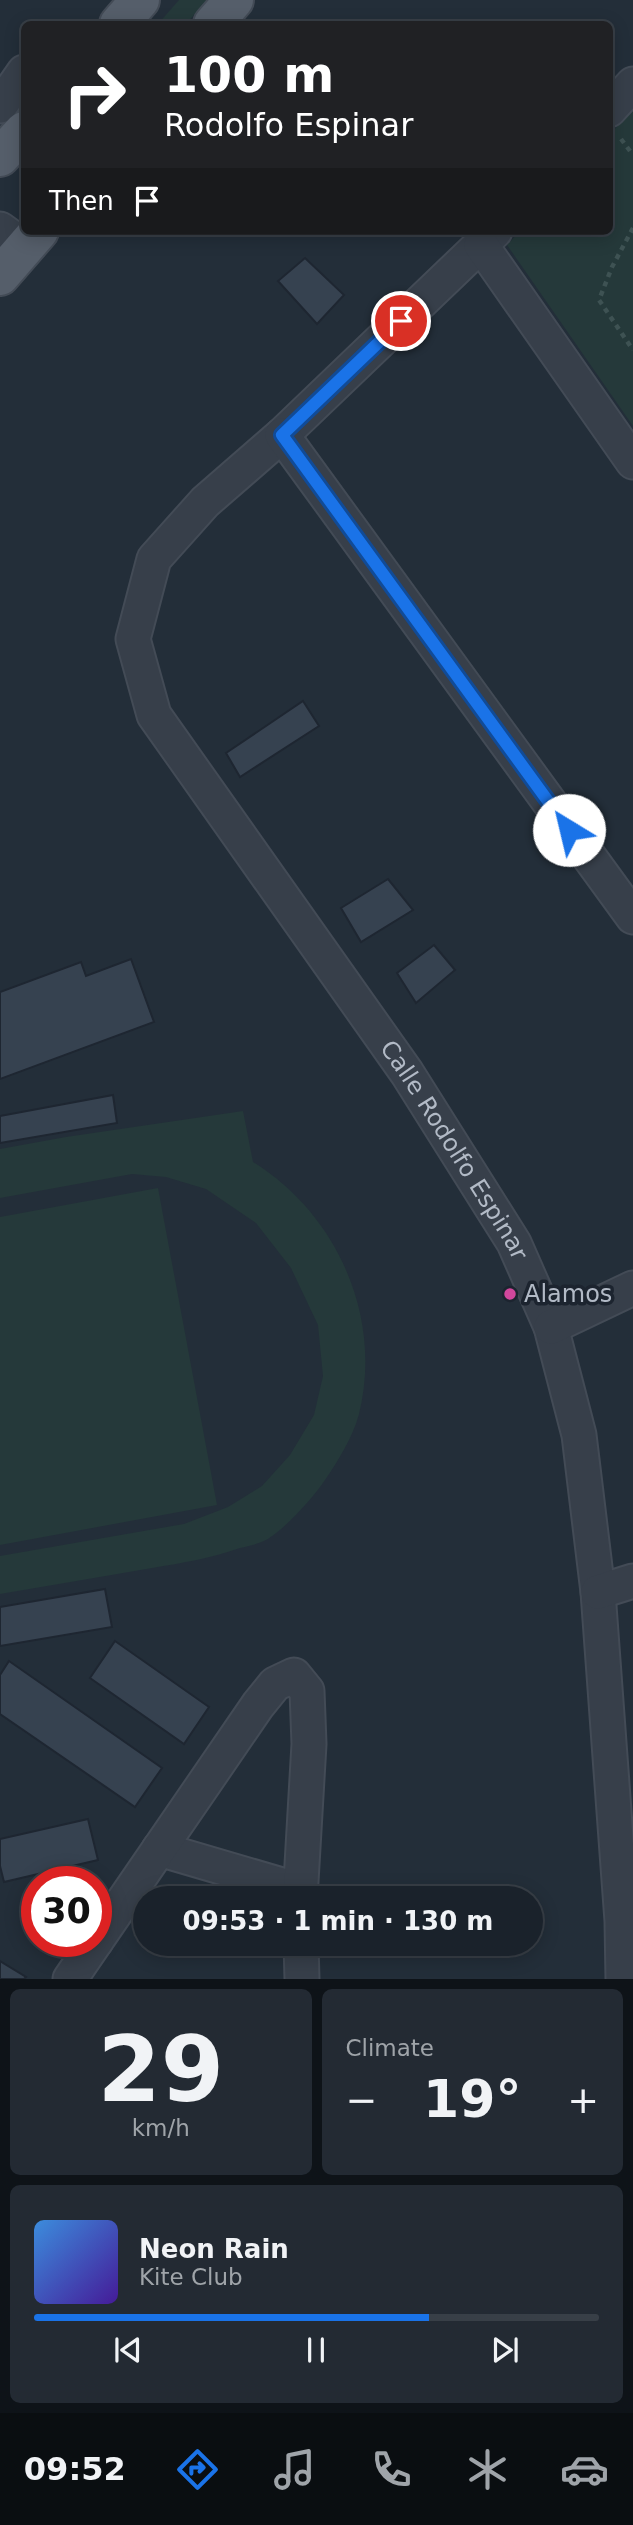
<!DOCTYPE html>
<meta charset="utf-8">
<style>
:root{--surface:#1a222b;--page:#232a33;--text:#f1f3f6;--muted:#9fa4a9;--line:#383f47;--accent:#1a73e8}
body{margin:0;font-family:"DejaVu Sans",sans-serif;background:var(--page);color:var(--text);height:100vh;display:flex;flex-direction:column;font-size:26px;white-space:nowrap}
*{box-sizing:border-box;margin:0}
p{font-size:23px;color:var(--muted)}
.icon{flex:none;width:38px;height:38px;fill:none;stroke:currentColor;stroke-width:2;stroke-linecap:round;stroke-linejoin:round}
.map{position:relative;height:1979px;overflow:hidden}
.panel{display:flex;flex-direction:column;gap:10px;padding:10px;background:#0e1318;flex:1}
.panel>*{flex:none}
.hud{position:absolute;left:21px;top:21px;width:592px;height:214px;border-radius:10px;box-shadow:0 4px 18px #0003,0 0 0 2px var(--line);background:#202124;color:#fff;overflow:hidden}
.speed{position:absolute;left:21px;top:1866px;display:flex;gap:14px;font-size:35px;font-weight:700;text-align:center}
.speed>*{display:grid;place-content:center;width:91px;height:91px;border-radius:50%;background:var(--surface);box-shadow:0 4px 18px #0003,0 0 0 2px var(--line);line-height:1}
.speed .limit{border:10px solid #d22;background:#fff;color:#111}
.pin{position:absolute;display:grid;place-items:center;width:60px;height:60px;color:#fff;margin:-30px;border:4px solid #fff;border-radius:50%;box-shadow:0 2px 7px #0007}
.me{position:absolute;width:77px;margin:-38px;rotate:324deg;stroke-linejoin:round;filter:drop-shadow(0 0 5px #0008)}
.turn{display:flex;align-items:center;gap:24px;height:147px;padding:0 28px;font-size:32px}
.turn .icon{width:91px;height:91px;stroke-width:2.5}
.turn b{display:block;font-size:49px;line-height:60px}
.then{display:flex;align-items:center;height:66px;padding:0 28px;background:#0003;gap:14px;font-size:26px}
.big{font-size:52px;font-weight:800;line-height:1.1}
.panel .tile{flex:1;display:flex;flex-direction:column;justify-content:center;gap:10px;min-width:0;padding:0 24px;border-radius:10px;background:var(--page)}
.panel .dial{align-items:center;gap:0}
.dial b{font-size:91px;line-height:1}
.song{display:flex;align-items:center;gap:21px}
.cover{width:84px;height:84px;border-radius:10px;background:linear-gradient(135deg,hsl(210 70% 55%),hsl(260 70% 35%))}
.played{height:7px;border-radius:4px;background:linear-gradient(90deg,var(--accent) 70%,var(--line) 70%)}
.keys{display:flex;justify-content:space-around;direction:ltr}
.heat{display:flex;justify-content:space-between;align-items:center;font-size:38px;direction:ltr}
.panel .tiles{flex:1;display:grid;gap:10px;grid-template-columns:1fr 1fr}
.tile:last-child{grid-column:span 2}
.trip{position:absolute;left:133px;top:1886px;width:410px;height:70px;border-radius:35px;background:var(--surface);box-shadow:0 4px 18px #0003,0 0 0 2px var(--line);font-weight:800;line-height:70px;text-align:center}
.dock{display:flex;height:112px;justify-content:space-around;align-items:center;background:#0a0e11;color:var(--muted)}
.dock .icon{width:49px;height:49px}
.dock .selected{color:var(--accent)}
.dock b{font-size:32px;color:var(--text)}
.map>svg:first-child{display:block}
</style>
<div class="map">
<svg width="633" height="1979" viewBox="0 0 633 1979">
<rect width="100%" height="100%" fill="#232e39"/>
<g fill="#25393a">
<path d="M179,0H207L186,24H158Z"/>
<path d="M633,110V426L507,245L520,231H609V135Z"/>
<path d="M243,1111L253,1162C337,1214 383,1317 359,1414C353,1437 338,1461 325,1480C313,1498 284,1530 266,1540C258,1544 248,1546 240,1548C211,1558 183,1563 152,1568C102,1577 51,1585 0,1594V1556L184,1524L228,1507L262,1486L290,1455L314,1415L323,1376L318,1325L291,1268L256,1223L206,1189L166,1177L132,1174L0,1198V1149L66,1137Z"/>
<path d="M158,1188L217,1505L0,1545V1217Z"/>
</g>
<g fill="#364250" stroke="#1e2631" stroke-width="2">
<path d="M305,258L344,295L317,324L278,281Z"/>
<path d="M303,701L319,726L240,777L226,753Z"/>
<path d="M388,879L413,910L361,942L341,908Z"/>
<path d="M434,945L455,970L416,1003L397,973Z"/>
<path d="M131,959L154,1022L0,1079V992L81,962L86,976Z"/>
<path d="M113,1095L117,1123L0,1143V1116Z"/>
<path d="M105,1589L112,1627L0,1646V1607Z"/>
<path d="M115,1641L209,1707L184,1744L90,1678Z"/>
<path d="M9,1661L162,1768L135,1807L0,1714V1675Z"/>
<path d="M88,1819L98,1860L4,1882L0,1866V1839Z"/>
<path d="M0,1961L26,1977L24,1979H0Z"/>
</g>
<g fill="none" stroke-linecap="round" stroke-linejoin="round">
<defs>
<g id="minor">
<path d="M0,106L24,72"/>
<path d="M609,110L633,84"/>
<path d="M0,229L25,247"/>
<path id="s1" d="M495,231L282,435L205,502L154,559L133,639L154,715L407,1073L514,1243L551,1327L579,1435L598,1592L622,1921L623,1979"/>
<path d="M481,245L633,462"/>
<path d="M282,435L633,917"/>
<path d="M551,1327L633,1288"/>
<path d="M598,1592L633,1581"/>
<path d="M159,1849L299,1890"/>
<path d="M96,1941L258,1705L275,1684L294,1675L307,1691L309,1744L300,1899"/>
<path d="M301,1944L302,1979"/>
<path d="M70,1979L96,1941"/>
</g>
<g id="major">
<path d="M119,24L140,0"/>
<path d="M213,24L234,0"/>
<path d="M0,157L24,131"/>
<path d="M0,276L39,231"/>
</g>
</defs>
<use href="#minor" stroke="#434b56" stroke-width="37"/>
<use href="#major" stroke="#434b56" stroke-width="42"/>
<g stroke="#3e5253" stroke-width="4.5" stroke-dasharray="5 5" stroke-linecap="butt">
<path d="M621,139L633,155"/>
<path d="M633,228L612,267L599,300L633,350"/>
</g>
<use href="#minor" stroke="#373f4a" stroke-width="33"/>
<use href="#major" stroke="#555e6a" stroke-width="38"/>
</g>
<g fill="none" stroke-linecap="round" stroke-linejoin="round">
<defs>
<path id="route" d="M401,321L282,435L569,830"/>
</defs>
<use href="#route" stroke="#114b97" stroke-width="18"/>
<use href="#route" stroke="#1a73e8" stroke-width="12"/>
</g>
<circle fill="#d1479c" stroke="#1c242f" stroke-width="2.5" cx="510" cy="1294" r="7"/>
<g text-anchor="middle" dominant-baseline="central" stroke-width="7" stroke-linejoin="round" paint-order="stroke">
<g font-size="24" fill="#b2bac6" stroke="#1c242f">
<text stroke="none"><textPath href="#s1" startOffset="1164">Calle Rodolfo Espinar</textPath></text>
</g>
<g font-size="24" fill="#b2bac6" stroke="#1c242f" text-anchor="start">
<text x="524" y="1294">Alamos</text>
</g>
</g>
</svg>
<div class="speed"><div class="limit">30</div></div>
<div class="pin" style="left:401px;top:321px;background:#d93025"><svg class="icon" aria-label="arrive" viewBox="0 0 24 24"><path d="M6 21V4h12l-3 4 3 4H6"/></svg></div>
<svg class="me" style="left:569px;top:830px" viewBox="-20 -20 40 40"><circle r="19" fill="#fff"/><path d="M0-13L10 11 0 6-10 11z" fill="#1a73e8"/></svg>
<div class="trip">09:53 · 1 min · 130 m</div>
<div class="hud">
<div class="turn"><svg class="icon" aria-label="right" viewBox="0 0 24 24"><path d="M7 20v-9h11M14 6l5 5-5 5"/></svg><div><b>100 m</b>Rodolfo Espinar</div></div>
<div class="then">Then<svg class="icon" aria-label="arrive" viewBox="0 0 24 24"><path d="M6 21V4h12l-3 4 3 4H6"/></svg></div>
</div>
</div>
<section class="panel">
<div class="tiles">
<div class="tile dial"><b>29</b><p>km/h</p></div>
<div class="tile"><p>Climate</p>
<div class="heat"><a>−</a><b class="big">19°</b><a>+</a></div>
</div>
<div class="tile">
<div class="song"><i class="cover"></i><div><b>Neon Rain</b><p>Kite Club</p></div></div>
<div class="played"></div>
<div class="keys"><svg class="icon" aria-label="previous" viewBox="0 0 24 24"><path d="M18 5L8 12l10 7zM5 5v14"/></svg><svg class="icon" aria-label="pause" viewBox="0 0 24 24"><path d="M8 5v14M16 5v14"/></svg><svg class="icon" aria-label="next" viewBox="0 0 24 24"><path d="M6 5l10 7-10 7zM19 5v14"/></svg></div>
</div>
</div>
</section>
<nav class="dock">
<b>09:52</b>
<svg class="icon selected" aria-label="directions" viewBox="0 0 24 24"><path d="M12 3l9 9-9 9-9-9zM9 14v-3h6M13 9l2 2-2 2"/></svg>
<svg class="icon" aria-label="music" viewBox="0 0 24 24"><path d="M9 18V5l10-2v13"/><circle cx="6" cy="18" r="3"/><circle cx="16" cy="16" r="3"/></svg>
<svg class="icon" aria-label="phone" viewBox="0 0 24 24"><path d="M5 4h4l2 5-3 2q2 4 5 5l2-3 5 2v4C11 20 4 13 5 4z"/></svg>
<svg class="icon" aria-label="climate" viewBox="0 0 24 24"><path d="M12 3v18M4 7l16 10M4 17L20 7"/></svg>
<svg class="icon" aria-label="car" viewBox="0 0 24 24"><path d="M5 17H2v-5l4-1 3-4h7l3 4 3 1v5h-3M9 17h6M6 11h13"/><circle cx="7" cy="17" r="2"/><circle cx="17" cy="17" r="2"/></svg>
</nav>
